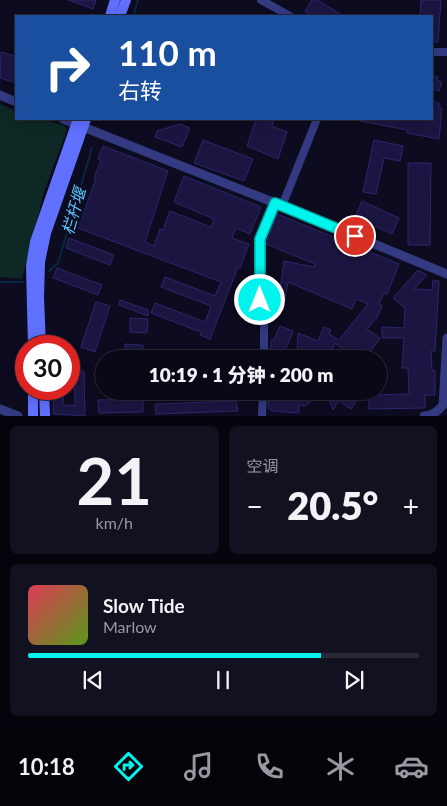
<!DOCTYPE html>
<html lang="zh">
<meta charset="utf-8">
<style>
:root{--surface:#090817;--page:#121120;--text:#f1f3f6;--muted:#999aa1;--line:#292936;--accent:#00f4ee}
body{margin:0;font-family:Lato,"Noto Sans SC",sans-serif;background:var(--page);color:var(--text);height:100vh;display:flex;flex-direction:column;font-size:19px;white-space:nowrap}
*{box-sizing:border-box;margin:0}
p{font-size:16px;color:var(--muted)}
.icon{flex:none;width:28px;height:28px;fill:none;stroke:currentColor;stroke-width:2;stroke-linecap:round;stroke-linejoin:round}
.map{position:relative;height:416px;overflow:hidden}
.details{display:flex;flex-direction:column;gap:10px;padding:10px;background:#05040d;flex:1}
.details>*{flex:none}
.guide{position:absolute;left:15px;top:15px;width:418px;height:105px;border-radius:0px;box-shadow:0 2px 12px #0003,0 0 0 1px var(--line);background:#1a4fa0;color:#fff;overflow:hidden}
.speed{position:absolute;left:15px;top:335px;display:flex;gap:10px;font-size:25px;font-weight:700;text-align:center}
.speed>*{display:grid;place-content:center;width:65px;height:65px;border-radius:50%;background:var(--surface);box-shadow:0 2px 12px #0003,0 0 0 1px var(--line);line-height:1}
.speed .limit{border:8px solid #d22;background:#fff;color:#111}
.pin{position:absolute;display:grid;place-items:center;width:42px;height:42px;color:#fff;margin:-21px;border:2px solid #fff;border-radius:50%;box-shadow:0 1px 5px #0007}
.me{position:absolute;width:55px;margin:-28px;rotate:0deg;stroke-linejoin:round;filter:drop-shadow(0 0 4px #0008)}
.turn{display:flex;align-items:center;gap:18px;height:105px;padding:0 20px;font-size:22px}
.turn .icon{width:65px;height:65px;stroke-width:2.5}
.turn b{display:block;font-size:35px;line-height:42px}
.big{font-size:38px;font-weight:800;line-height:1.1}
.details .tile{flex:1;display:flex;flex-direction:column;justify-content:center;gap:8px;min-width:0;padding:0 18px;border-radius:8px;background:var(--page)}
.details .dial{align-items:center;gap:0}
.dial b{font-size:65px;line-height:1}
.song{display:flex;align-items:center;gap:15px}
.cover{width:60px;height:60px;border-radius:8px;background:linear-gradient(135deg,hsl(350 70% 55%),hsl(90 70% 35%))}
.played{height:5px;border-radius:2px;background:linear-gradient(90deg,var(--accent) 75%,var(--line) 75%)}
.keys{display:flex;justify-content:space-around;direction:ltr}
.heat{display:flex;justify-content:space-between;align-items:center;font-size:28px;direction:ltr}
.details .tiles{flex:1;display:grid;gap:10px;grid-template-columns:1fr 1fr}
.tile:last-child{grid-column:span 2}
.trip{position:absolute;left:95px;top:350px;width:292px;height:50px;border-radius:25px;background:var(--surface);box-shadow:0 2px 12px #0003,0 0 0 1px var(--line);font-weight:800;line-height:50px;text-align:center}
.tabs{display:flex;height:80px;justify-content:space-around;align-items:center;background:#040309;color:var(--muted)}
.tabs .icon{width:35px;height:35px}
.tabs .current{color:var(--accent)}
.tabs b{font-size:22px;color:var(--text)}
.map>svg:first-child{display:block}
</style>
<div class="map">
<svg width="447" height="416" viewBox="0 0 447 416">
<rect width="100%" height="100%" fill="#0c0b1f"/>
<path fill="#0e2925" d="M0,104L16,111V119H39L64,125L67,130L44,192L22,279L0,277Z"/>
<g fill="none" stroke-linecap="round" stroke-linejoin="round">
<g stroke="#092845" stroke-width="2">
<path d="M133,16L138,0"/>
<path d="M49,271L58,263L92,148"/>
<path d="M0,282H23"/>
</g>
</g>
<g fill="#1a1641" stroke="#2c276e">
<path d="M68,0H96L93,9Z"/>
<path d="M312,0H317L344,16H313L305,11Z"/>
<path d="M421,0H441L438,42H431V16H420Z"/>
<path d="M1,52L16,56V83L0,78Z"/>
<path d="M431,75L438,77L437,80L442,82L439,91L431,88Z"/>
<path d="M431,100L440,104L438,108H442L439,139L407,133V130L360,121V119H421L431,121Z"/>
<path d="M256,119H274L272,126L287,132L278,159L247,146Z"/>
<path d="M180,124L190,128L182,147L155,137L157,131Z"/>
<path d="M203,140L253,159L244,181L194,163Z"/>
<path d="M374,140L403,146L400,161L384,158L376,194L363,192Z"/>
<path d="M103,146L168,171L145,242L154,246L160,229L163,230L170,211L211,227L214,219L174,202L184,176L261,207L250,234L236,228L232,238L249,244L240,268L238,267L210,339L200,335L201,332L151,313L155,303L205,322L211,306L161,287L165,277L215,296L221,282L75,227L79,217L82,218L90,195L96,178H94L101,160L98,159Z"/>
<path d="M408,163H431L430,245H408Z"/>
<path d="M362,201L399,218L392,234L355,217Z"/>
<path d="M277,214L399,264L387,294L384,293L379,304L382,306L377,318L367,329L380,338L365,359H355L335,343L329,359H270L271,340H274L280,326L293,331L285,351L297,352L298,333L318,341L324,327L331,330L329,334L339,340L368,304L356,299L352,309L288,282L283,311L277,310L284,261L314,267L315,264L266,244Z"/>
<path d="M69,238L114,255L110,265L66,248Z"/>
<path d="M57,268L102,285L98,295L53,278Z"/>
<path d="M418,270L427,275L414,289L432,290L433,280L439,281L435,351H431L432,370H435V395H425V408L369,409V395L409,394L408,368H402L404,338H382V327L404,328L405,308L393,298Z"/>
<path d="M120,300L148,310V316L119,305Z"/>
<path d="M96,302L110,306L95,352L81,347Z"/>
<path d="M130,318L148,319L147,333L130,332Z"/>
<path d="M125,344L143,345L142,358L125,357Z"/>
<path d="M84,371L85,416L53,414L54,389H64L63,405L75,406L74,372Z"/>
<path d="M269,391H283V394L316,396L306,406L299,405V413L272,411L268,408Z"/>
<path d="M326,391H350L349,393L358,399L351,409L339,401L333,410Z"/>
<path d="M143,399V412L99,413L98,400Z"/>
<path d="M236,401L238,411L156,414L155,404Z"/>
</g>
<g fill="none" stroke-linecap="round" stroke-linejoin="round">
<g stroke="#333a81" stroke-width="8">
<path d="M261,0L290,16"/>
<path d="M431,52H447"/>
<path d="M282,206L317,119"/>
<path d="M264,359V325L260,300V239L275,203"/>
<path d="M262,416L263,391"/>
</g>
<g stroke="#333a81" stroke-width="9">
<path d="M0,95L16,102"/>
<path d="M63,119L275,203L447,274"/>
<path d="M0,409L18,416"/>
<path d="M424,416C433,415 437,412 443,405L447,338"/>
</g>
<g stroke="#6070ff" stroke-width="10">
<path d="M110,16L115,0"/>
<path d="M120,16L126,0"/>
<path d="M33,346L31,266L35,242L78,119"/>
<path d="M41,346L39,297L40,262L46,233L86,119"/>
<path d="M33,389V416"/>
<path d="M44,389L45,416"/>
</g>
</g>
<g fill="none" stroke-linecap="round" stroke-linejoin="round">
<defs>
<path id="route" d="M260,300V239L275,203L355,236"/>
</defs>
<use href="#route" stroke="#009f9b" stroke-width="12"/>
<use href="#route" stroke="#00f4ee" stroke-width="9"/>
</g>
<g text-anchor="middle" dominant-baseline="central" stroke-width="5" stroke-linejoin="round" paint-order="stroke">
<g font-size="16" font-style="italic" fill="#57c6ff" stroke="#0c0b1f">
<text transform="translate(73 211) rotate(-74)">栏杆堰</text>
</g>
</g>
</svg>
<div class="speed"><div class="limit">30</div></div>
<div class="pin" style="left:355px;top:236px;background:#d93025"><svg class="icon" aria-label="arrive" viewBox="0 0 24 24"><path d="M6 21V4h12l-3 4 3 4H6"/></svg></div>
<svg class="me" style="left:260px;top:300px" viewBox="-20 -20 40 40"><circle r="17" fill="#00f4ee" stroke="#fff" stroke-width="3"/><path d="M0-11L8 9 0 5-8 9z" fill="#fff"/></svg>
<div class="trip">10:19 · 1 分钟 · 200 m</div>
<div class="guide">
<div class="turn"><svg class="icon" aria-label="right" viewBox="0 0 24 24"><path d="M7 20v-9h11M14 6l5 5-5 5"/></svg><div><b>110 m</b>右转</div></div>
</div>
</div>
<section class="details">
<div class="tiles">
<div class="tile dial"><b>21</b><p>km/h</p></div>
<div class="tile"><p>空调</p>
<div class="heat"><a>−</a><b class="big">20.5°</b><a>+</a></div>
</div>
<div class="tile">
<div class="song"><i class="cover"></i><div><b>Slow Tide</b><p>Marlow</p></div></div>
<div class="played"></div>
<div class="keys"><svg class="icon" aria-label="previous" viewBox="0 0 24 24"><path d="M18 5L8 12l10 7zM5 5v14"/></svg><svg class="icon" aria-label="pause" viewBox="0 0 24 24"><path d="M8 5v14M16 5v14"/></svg><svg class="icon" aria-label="next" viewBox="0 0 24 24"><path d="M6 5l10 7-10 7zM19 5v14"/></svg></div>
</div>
</div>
</section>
<nav class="tabs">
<b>10:18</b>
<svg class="icon current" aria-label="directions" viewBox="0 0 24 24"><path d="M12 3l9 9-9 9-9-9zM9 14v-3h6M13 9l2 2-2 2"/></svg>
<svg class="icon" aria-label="music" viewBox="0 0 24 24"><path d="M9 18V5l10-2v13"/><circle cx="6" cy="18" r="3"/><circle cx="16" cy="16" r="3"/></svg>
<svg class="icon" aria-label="phone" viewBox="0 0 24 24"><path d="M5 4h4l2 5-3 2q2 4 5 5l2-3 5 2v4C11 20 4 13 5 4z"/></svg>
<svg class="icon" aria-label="climate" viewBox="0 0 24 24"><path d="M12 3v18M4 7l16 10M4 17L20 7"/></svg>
<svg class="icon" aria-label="car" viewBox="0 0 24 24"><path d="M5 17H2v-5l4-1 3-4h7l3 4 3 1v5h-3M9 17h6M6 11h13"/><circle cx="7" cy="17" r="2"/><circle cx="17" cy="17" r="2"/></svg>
</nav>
